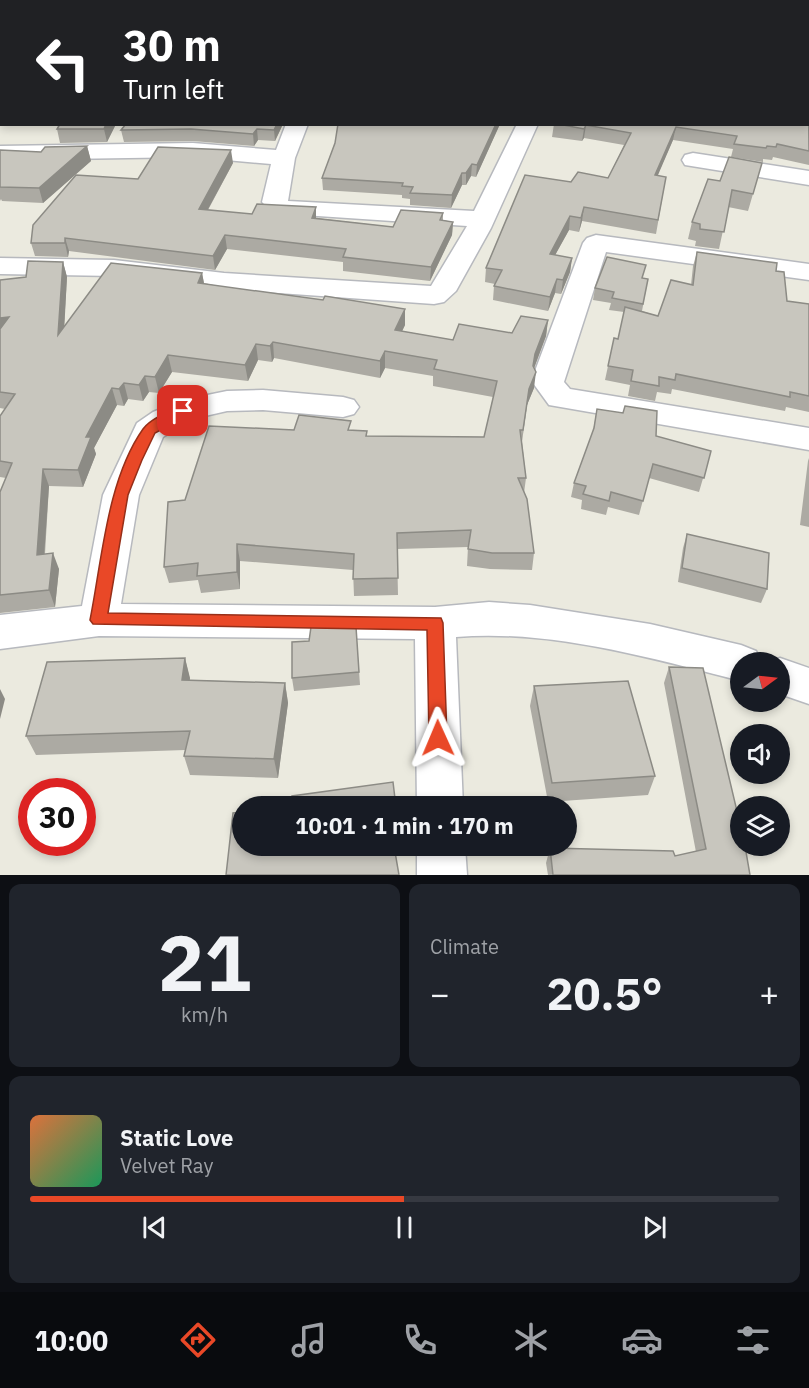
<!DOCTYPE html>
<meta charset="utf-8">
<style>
:root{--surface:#171b24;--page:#20242c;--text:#f1f3f6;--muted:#9ea1a6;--line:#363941;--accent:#e94827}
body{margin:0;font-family:"IBM Plex Sans",sans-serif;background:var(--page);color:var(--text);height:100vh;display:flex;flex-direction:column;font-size:22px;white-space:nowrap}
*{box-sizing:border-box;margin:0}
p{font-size:20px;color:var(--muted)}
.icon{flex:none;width:33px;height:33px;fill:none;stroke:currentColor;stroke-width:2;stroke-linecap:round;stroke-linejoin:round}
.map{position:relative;height:875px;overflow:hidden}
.details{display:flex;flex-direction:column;gap:9px;padding:9px;background:#0d0f14;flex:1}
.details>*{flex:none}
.guide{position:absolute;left:0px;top:0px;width:810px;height:126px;box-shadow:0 3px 9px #0003;background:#202124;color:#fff;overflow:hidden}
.needle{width:39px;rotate:75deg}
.buttons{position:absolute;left:730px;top:652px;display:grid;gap:12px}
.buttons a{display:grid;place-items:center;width:60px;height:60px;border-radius:50%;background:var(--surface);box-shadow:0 3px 9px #0003;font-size:30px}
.speed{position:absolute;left:18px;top:778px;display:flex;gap:12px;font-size:30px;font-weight:700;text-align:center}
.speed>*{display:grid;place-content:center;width:78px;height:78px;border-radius:50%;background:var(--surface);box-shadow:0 3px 9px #0003;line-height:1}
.speed .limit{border:9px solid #d22;background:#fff;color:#111}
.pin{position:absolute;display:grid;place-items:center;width:51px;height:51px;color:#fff;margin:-26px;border-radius:12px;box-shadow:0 3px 9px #0006}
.me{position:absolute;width:66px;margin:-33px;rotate:359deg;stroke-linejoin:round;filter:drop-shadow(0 0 4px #0008)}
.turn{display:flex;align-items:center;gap:21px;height:126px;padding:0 24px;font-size:27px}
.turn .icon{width:78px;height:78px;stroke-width:2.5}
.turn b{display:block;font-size:42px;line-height:51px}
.big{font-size:45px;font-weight:700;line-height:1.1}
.details .widget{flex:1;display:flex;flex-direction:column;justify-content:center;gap:9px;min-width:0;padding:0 21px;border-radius:12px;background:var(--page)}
.details .dial{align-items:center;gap:0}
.dial b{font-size:78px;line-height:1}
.song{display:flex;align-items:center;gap:18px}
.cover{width:72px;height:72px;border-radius:9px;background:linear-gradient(135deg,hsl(20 70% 55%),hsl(150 70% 35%))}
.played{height:6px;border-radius:3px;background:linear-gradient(90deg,var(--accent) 50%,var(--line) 50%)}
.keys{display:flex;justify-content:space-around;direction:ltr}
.heat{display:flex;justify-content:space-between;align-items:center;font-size:33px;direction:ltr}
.details .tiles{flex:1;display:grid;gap:9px;grid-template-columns:1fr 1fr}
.widget:last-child{grid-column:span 2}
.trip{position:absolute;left:232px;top:796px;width:345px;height:60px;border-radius:30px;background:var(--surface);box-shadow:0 3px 9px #0003;font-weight:700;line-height:60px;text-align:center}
.tabs{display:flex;height:96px;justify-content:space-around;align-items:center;background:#090b0e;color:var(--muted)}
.tabs .icon{width:42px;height:42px}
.tabs .selected{color:var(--accent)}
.tabs b{font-size:27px;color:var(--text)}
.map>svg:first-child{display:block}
</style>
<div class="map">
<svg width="809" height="875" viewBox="0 0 809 875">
<rect width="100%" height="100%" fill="#ebeadf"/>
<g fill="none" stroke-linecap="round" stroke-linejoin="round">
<rect fill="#9bcaff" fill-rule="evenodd" x="808" y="52" width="1" height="18"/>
<defs>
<g id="minor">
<path d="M286,124H308L295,158L288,201L474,211L517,124H538L491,228L456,291L444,302L434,304L224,289L114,276L0,274V258L114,260L224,273L431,286L467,226L273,213L262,202L271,164L193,157L0,160V146L193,143L276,150Z"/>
<path d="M693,153L809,171V185L685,165L682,160L685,155Z"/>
<path d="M596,235L809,264V280L606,252L564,382L570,389L809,428V450L549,405L533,383L535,371L583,243L587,238Z"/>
<path d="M263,390L343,397L354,400L359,407L354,414L343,417L263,410L227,411L192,419L163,437L139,495L121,604L435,607L489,602L530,605L650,624L741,645L756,651L762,663H741V681C651,658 549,629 456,637L463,807H417L415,639L99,636L0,649V615L82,606L103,495L137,423L153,412L183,400L227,391Z"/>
<path d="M780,658L809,668V704L780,694V663H766Z"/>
<path d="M417,846H465L467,875H417Z"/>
</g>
</defs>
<use href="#minor" stroke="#b7b9be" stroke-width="3"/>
<use href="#minor" fill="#fff" fill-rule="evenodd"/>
</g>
<g fill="#acaaa3">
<path d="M0,0H278L276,2H2V92L0,87Z"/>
<path d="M452,0H751L750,2H453L452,1Z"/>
<path d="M809,64V165L773,157L772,160L763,159V162L731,157L733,149L673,140L657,176L666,177L656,234L582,221L579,232L569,230L555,255L572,258L570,272L561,294L555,293L548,311L493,300L494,286L495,284L485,282L486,268L571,182L608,178L624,145L584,138L582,141L552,137L554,124H808Z"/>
<path d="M60,124H116L107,142L60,143L57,129Z"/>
<path d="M126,124H283L275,141L258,140L254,146L193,141L124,142L121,130Z"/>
<path d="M500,124L476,177L471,176L466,185H462L451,208L410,205V199L402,198V195L323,190L322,178L335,143Z"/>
<path d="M87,146L91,161L43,203L2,201L1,199L0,201V150L41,152Z"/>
<path d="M233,163L208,210L252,214L316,218L393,227L443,213V220L453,222L452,235L430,281L343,271V262L227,249L215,270L69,251L68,257L35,256L31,243L138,179Z"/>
<path d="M762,163L748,211L728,207L719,249L695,246L696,241L688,239L692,222L720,181Z"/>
<path d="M697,252L776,271L787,301L809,304V412L786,407L785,411L672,389L671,394L657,392L655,401L628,396L630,385L605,380L608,366L618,339L624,312L609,310L611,303L593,300L595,288L643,278L648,279L642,311L658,316L691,285L693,266Z"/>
<path d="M63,262L67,277L64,326L202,273L204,283L405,325L402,331L453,340L512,333L548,320L546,336L534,368V388L527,405L522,442L526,478L524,493L534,553L532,570L490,569L467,566L468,547L397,549L398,595L354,596L353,570L240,561V589L201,593L198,580L169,583L164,567L185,500L294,430L367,431V436L484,437L493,397L433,386V376L385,368L380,378L274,358L272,362L258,360L248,381L172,372L159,393L149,392L143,401L128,399L124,406L117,405L94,448L96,454L83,487L49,486L45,554L59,569L55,607L0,613V492L6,478L0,477V416L5,409L0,408V280L26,277Z"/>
<path d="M597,409L656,436L711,451L699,492L649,478L639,515L608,507L606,515L581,509L582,500L571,497L574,483L593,431Z"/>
<path d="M809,458V527L800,525L808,461Z"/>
<path d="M687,534L767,589L761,603L678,582L683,548Z"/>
<path d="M356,627L360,685L294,691L292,678L309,641Z"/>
<path d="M185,658L190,680L285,683L288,703L278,778L190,775L184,756L185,750L36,755L26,736Z"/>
<path d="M669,667L750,875H548L546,863L550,848L675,856L696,852L664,683Z"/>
<path d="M534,686L655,776L648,795L548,802L530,706Z"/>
<path d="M243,846H401V853L395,854Z"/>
</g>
<g fill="#8c8b85">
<path d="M262,0H278L276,2H261Z"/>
<path d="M372,0H381L380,2H371Z"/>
<rect x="489" y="0" width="8" height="2"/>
<path d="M106,124H116L107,142L104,129Z"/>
<path d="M277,124H283L275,141L274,130Z"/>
<path d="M496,124H500L476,177L477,165Z"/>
<path d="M586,125L584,138L582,141L584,129Z"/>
<path d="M676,127L673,140L652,189L655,175Z"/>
<path d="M257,129L258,140L254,146L253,134Z"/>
<path d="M87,146L91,161L43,203L39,188Z"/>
<path d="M231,150L233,163L201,222L199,209Z"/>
<path d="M472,164L471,176L466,185V173Z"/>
<path d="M462,173V185L451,208L452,195Z"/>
<path d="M316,207V221L312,218Z"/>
<path d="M584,207L582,221L579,232L581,218Z"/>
<path d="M570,216L569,230L548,268L550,254Z"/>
<path d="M453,222L452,235L430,281L431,267Z"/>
<path d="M225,235L227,249L215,270L213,256Z"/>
<path d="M65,238L69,251L68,257L65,243Z"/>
<path d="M572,258L570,272L561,294L563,280Z"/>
<path d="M63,262L67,277L63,351L58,335Z"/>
<path d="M202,273L205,289L198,283Z"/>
<path d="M557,279L555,293L548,311L550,297Z"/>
<path d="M405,309V325L395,346V330Z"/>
<path d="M9,317L0,335V318Z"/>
<path d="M548,320L546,336L533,371L531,383L535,354Z"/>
<path d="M273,342L274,358L272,362L270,346Z"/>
<path d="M256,344L258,360L248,381L245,365Z"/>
<path d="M385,351V368L380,378V361Z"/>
<path d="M168,355L172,372L159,393L155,377Z"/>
<path d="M536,372L534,388L527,405L521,447L529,389Z"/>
<path d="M145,376L149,392L143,401L139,385Z"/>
<path d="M124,383L128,399L124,406L119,389Z"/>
<path d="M112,388L117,405L94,448L96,454L83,487L78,470L86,437Z"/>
<path d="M43,469L49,486L43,571L37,555Z"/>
<path d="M237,544L240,561V589L237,572Z"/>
<path d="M53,553L59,569L55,607L49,590Z"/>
<path d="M185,658L190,678L187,699L182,680Z"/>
<path d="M285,683L288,703L278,778L274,759Z"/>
<path d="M0,689L5,699L0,719Z"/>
</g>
<g fill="#c8c6be" stroke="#8c8b85" stroke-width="1.5">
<path d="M0,0H262L261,2H2V19H0Z"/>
<path d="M348,0H372L371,2H347Z"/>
<path d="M526,0H748L747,2H714L707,0L706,2H534Z"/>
<path d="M1,22H2V83H0Z"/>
<path d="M808,64L809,151L777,144L776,147L767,146L766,148L734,144L737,136L676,127L655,175L666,177L658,220L584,207L581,218L570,216L550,254L572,258L563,280L557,279L550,297L494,286L502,270L486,268L525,175L571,182L578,172L608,178L631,133L586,125L584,129L558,124H808Z"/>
<path d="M60,124H106L104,129H57Z"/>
<path d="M126,124H277L274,130L257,129L253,134L191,129L121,130Z"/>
<path d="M338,124H496L477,165L472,164L466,173H462L452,195L410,193L413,187L402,186L403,183L322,178L335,143Z"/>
<path d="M87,146L39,188L0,187V150L41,152L45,147Z"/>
<path d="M158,147L231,150L199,209L252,214L257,204L316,207L312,218L393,227L401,210L443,213L440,220L453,222L431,267L343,257L346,249L225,235L213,256L65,238V243H31L33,225L76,175L138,179Z"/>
<path d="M729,157L762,163L753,194L732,190L724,232L700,229V224L692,222L708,179L720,181Z"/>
<path d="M697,252L777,263L776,271L784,272L787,301L809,304V396L790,392V397L676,374L675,380L659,377V386L631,381L633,370L608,366L614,338L618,339L625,307L658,316L671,280L693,285Z"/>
<path d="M607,257L646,265L642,278L648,279L643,304L612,298L614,292L595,288Z"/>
<path d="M28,261L63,262L58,335L111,263L202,273L198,283L323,300L325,296L405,309L395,330L453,340L459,324L512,333L521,316L548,320L535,354L533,366L536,372L529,389L523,430H520L526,478H518L527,499L534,553H492L468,549L471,530L397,533L398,578L353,579L354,554L237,544V572L197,576L198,563L164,567L168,502L185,500L209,426L294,430L299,415L351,421L348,430L367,431L366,436L484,437L497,381L434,369L437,360L385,351L380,361L273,342L270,346L256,344L245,365L168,355L155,377L145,376L139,385L124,383L119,389L112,388L86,437H91L78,470L43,469L37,555L53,553L49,590L0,595V492L12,463L0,461V416L15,394L0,392V329L9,317L0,318V280L26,277Z"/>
<path d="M625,406L657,411L656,436L711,451L704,478L653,464L643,501L611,492L609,501L583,494L586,486L574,483L594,428L597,409L623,413Z"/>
<path d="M687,534L769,553L767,589L682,568Z"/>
<path d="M311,627H356L359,672L292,678V642L309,641Z"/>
<path d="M185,658L182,680L285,683L274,759L184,756L190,731L26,736L47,662Z"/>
<path d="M669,667L703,668L741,828V846H745L750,875H553L550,848L673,851L675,856L706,849Z"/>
<path d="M628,681L655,776L552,783L534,686Z"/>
<path d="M393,782L396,807H293L292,796Z"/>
<path d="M243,812V846H394L399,875H226L233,813Z"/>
</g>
<path fill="#e94827" stroke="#972f19" stroke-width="1.5" d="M183,407L188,408V415L155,433L142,460L128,495L108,613L441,618L443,623L447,738L444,744L438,746L432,744L429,738L427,630L93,624L90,620C102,560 107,480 143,429C151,418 170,411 183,407Z"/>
</svg>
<div class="buttons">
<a><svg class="needle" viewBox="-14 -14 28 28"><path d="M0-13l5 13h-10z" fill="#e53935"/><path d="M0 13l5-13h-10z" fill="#9ea1a6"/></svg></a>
<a><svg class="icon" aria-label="sound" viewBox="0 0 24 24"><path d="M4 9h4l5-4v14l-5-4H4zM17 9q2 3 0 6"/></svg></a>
<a><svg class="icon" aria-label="layers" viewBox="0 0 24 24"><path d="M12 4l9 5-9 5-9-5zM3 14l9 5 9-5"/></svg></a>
</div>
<div class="speed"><div class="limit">30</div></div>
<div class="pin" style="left:183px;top:411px;background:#d93025"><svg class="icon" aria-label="arrive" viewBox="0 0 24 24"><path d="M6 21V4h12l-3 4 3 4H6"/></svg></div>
<svg class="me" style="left:438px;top:738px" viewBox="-20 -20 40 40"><path d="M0-17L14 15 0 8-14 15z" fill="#e94827" stroke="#fff" stroke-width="4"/></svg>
<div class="trip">10:01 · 1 min · 170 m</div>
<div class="guide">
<div class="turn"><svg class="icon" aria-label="left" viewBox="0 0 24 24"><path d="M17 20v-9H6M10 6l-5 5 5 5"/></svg><div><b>30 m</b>Turn left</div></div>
</div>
</div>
<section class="details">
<div class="tiles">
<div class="widget dial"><b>21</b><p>km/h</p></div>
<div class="widget"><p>Climate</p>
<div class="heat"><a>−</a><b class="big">20.5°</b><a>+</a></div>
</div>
<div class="widget">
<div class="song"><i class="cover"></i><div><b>Static Love</b><p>Velvet Ray</p></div></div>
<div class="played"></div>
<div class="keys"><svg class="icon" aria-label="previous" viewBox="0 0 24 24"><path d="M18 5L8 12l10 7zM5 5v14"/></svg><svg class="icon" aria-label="pause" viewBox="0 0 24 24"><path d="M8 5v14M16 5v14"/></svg><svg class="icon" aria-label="next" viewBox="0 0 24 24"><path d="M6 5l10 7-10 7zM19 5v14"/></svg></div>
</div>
</div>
</section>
<nav class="tabs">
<b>10:00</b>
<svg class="icon selected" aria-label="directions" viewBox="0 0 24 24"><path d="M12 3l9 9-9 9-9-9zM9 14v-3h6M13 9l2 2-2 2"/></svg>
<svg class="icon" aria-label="music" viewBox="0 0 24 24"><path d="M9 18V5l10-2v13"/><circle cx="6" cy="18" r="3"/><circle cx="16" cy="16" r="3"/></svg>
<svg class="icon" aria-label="phone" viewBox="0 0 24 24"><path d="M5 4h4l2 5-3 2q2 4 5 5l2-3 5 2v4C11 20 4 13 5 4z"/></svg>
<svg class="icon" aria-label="climate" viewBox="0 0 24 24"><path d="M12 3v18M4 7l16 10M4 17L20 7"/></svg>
<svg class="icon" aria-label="car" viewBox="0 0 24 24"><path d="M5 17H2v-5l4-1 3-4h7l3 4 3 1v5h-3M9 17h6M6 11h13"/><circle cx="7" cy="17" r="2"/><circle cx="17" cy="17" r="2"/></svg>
<svg class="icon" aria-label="filters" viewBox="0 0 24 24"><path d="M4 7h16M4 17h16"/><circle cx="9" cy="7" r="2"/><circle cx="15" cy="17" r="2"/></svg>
</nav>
